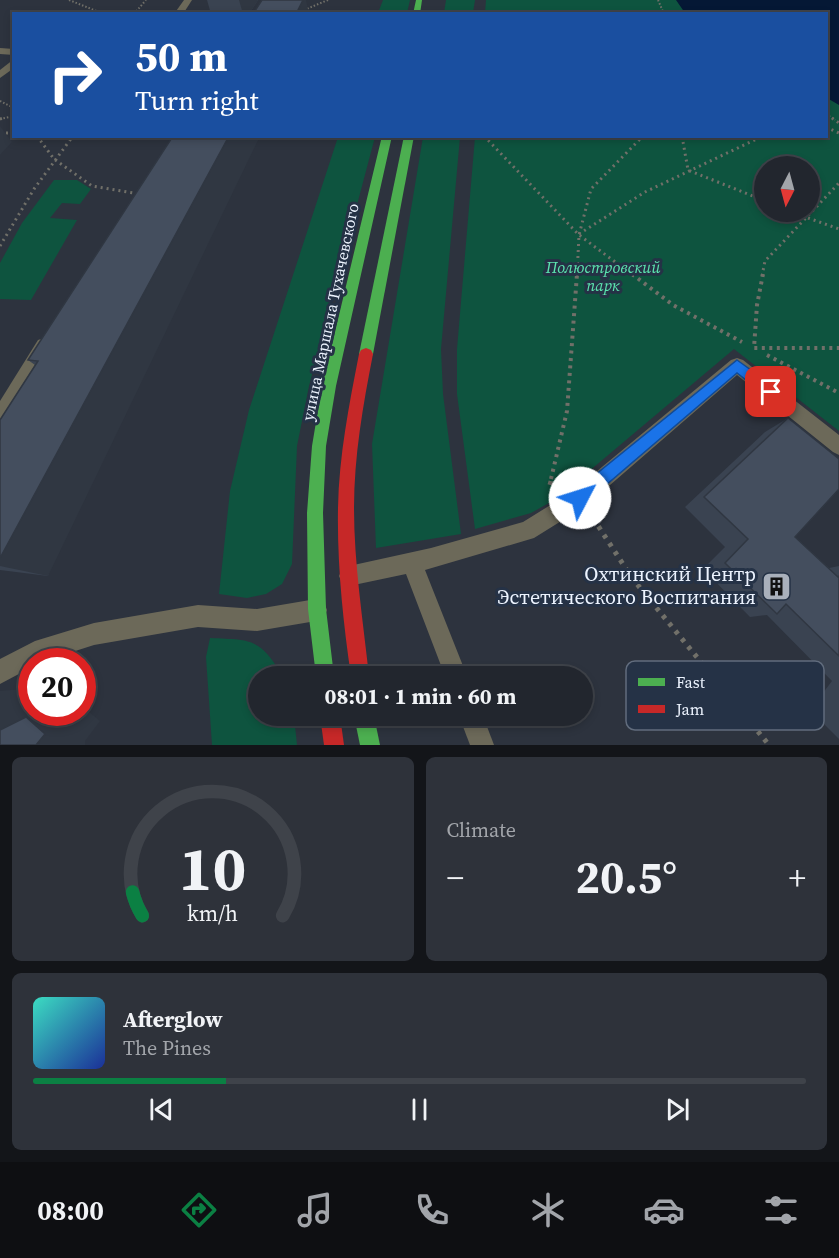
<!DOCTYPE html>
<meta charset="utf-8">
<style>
:root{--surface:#22262e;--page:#2e323a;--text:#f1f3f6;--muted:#a2a5aa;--line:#3f434a;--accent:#0b8043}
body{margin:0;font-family:"Source Serif 4",serif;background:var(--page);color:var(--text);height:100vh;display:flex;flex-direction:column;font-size:22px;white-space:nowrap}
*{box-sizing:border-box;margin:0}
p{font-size:20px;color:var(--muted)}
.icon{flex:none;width:33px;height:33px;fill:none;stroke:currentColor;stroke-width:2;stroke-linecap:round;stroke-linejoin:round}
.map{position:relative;height:745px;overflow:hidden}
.details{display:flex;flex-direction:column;gap:12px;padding:12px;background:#131519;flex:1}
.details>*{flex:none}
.top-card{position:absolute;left:12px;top:12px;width:816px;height:126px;border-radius:0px;box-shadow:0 3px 9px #0003,0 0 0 2px var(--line);background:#1a4fa0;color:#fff;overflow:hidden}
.needle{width:39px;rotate:186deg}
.tools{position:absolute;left:754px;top:156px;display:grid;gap:12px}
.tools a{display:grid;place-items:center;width:66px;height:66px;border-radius:50%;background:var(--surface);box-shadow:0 3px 9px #0003,0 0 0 2px var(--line);font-size:30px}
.speed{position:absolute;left:18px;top:648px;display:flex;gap:12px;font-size:30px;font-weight:700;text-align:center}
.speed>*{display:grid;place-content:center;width:78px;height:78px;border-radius:50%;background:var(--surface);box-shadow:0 3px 9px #0003,0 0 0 2px var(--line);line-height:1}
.speed .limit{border:9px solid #d22;background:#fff;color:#111}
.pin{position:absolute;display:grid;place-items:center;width:51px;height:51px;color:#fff;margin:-26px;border-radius:12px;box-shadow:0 3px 9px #0006}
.me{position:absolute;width:66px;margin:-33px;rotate:50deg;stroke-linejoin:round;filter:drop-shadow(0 0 4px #0008)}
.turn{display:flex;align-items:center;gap:21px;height:126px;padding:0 24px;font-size:27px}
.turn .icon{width:78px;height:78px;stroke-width:2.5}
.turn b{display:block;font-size:42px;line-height:51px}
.big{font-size:45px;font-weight:700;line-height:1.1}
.details .card{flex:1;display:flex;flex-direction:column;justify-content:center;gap:9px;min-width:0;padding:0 21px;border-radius:9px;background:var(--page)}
.details .dial{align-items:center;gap:0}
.dial svg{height:156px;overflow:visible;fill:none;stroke:var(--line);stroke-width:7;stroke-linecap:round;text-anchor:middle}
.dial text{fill:var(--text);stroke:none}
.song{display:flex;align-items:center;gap:18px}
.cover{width:72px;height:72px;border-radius:9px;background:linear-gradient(135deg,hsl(170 70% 55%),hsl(230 70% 35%))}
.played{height:6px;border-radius:3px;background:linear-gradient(90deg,var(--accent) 25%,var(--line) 25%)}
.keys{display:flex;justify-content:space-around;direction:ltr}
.heat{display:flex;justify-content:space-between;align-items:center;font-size:33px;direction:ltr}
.details .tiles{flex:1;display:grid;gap:12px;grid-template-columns:1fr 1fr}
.card:last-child{grid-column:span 2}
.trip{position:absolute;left:248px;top:666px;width:345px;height:60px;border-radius:30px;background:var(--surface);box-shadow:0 3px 9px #0003,0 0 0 2px var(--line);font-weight:700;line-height:60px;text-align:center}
.menu{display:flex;height:96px;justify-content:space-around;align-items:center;background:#0e0f12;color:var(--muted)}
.menu .icon{width:42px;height:42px}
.menu .selected{color:var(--accent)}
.menu b{font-size:27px;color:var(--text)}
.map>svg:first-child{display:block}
</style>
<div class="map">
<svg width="839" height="745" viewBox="0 0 839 745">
<rect width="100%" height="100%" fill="#2d333e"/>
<g fill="#0e543f" fill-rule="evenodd">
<path d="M383,0H410L407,13H378Z"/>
<path d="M446,0H475L473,13H444Z"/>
<path d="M486,0H839V431L734,349L556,499L531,513L475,529L457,394V349L475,137L826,136V14L485,13ZM765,166H810V212H765Z"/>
<path d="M338,137H375L309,386L297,446L292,564L282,584L266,594L247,598L219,594L230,491L249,410Z"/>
<path d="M423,137H460L441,349L443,394L461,534L376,548L372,444Z"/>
<path d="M54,180H77L91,189L80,204L62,203L50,218L77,220L31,300L0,299V263L22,223Z"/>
<path d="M210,638C253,640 259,638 283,676H258V716H294L297,745H212L206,657Z"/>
</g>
<path fill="#051835" d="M676,0H839V105L827,98L826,14L685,13Z"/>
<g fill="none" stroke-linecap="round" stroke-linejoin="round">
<g stroke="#717069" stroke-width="2" stroke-dasharray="1.5 2" stroke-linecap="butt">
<path d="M69,0L104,14"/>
<path d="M658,0L664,14"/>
<path d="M304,10L328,0"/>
<path d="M134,14L146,0"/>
<path d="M0,101L14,108"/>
<path d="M826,114L835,120"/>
<path d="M0,119L14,116"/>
</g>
<g stroke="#717069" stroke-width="3" stroke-dasharray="2 4" stroke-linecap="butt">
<path d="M832,118L839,123"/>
<path d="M0,119L3,118"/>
<path d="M826,127L839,133"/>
<path d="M0,133H14"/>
<path d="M37,136L54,159L92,186L139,194"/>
<path d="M484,136L579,235L634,276"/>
<path d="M682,136L688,170L765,201"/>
<path d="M791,212L839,229"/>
<path d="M579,234L645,192L763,136"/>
<path d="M0,246L34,189L73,136"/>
<path d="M577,276L579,235L591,189L643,136"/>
<path d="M762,276L765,261L839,183"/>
</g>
<g stroke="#717069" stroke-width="4" stroke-dasharray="3 4.5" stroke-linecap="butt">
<path d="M632,274L673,305L742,342"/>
<path d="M763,274L757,305L754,348H839"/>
<path d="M767,355L839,393"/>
<path d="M551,479L567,411L577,274"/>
</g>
<g stroke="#717069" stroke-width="5" stroke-dasharray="4 6" stroke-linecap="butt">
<path d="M550,485L552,478"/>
<path d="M593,518L632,578L769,745"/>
</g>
<g fill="#6c6959" fill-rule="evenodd">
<path d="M184,0H192L183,14H174Z"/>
<path d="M0,48L14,49V55L0,54Z"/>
<path d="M14,59V68L0,78V70Z"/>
<path d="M44,338L50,340L52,345L50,350L6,422L0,424V401L38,340Z"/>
<path d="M737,358L743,360L839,435V455L833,452L737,375L587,505L534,538L425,570L467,676H445L406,574L349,586L342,583L339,576L342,569L349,566L431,548L523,522L573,491L731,360Z"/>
<path d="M316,599L324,602L327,610L324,618L316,621L257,631L198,627L94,645L41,662H32V667L0,684V659L35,641L94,623L198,605L257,609Z"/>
<path d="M459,716H483L494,745H470Z"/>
</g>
<g fill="#4caf50" fill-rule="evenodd">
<path d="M416,0H422L420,14H413Z"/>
<path d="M382,136H392L336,386L326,446L323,513L326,609L334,676H316L308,609L307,513L312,446L322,386Z"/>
<path d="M404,136H414L373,354L371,358H361L359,354Z"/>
<path d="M354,716H374L380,745H360Z"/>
</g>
<g fill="#c62828" fill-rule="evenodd">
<path d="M366,348L371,350L373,354C363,405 354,456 354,508C354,564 363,620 369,676H351C343,621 337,564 338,508C339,456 349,405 359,354L361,350Z"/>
<path d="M320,716H340L344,745H324Z"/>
</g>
</g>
<g fill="#3a4351">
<path d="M207,0H258L249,14H211Z"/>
<path d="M173,136L48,576L0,570V420L35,365L28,360Z"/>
<path d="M788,418L795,537L829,568L839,566V739L810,710L832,681L767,615L750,617L703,569L725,547L685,507L765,432Z"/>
</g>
<g fill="#303742">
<path d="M239,0H258L249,14H243Z"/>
<path d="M303,0H306L309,14H296Z"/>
<path d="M0,126L12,142L0,155Z"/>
<path d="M229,136H260L48,576L0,566V558Z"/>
<path d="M32,688V712H82L83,707L100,721L85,741V745H36L0,732V691Z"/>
</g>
<g fill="#444e5e" stroke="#303742" stroke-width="1.5">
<path d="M262,0H303L296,14H253Z"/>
<path d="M173,136H229L0,558V420L38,361L28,360Z"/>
<path d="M788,418L839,459V489L795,537L838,577L839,576V656L786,604L777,614L725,563L748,539L704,497Z"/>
<path d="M26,717L45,734L36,745H0V730Z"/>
</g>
<path fill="#1a73e8" stroke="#114b97" stroke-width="1.5" d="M737,360L776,388L778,392L776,396L771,398L766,396L737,373L585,503L580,505L574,503L572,498L574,492Z"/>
<defs>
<symbol id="building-square" viewBox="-11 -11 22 22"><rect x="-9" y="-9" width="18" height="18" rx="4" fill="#a9b0bb" stroke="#253246"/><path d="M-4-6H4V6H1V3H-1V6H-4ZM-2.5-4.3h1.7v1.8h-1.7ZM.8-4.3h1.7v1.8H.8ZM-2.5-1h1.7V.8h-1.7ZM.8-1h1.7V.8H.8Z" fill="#111"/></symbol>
</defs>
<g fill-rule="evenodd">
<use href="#building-square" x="760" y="570" width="33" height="33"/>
</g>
<g text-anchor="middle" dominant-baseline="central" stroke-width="6" stroke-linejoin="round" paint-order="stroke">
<g font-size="16" font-style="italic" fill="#5ce6b0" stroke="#253246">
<text x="603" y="267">Полюстровский<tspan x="603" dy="18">парк</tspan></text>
</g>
<g font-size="16" fill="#ecf3fe" stroke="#253246">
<text transform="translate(330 312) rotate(-78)">улица Маршала Тухачевского</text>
</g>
<g font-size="20" fill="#ecf3fe" stroke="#253246" text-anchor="end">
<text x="756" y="574">Охтинский Центр<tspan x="756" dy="23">Эстетического Воспитания</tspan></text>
</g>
</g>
<rect x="626" y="661" width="198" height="69" rx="9" fill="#253246" stroke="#616c7d" stroke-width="1.5"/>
<rect x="638" y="678" width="27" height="8" fill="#4caf50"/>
<rect x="638" y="705" width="27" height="8" fill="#c62828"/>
<g font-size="16" fill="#ecf3fe">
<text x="676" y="688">Fast</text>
<text x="676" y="715">Jam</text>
</g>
</svg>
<div class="tools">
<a><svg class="needle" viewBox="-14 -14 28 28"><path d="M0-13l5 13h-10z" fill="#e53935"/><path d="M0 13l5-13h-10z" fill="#a2a5aa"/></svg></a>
</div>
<div class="speed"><div class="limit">20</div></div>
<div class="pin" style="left:771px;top:392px;background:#d93025"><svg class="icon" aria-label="arrive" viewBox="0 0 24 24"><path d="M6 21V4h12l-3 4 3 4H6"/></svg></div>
<svg class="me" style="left:580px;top:498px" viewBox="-20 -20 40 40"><circle r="19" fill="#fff"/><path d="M0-13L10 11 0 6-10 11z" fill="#1a73e8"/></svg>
<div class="trip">08:01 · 1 min · 60 m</div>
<div class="top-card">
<div class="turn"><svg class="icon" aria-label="right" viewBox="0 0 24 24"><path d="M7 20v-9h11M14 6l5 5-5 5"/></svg><div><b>50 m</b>Turn right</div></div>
</div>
</div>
<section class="details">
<div class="tiles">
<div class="card dial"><svg viewBox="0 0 100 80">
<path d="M14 69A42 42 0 1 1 86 69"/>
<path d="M14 69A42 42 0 0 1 9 57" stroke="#0b8043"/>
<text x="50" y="56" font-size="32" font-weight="700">10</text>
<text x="50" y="72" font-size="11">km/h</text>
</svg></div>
<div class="card"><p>Climate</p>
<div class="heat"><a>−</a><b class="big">20.5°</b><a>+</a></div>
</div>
<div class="card">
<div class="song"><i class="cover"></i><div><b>Afterglow</b><p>The Pines</p></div></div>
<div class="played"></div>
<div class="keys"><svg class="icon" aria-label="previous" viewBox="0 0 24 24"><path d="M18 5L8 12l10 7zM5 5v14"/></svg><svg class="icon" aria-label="pause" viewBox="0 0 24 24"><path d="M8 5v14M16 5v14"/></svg><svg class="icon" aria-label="next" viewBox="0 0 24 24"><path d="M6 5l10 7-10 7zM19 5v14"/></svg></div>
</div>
</div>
</section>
<nav class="menu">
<b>08:00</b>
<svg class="icon selected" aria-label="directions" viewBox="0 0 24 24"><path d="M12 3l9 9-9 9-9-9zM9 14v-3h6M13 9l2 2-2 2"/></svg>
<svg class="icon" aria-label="music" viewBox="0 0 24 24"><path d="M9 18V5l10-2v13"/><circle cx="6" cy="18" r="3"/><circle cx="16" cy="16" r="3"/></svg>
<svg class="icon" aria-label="phone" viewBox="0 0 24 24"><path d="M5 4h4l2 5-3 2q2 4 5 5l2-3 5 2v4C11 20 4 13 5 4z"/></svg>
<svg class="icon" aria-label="climate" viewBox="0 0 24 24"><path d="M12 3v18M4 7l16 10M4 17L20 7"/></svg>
<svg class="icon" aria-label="car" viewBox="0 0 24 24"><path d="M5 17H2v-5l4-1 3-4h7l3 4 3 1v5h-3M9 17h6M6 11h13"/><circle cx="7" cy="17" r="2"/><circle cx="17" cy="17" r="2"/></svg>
<svg class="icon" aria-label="filters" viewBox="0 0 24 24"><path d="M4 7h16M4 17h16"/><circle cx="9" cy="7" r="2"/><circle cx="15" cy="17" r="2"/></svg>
</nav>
